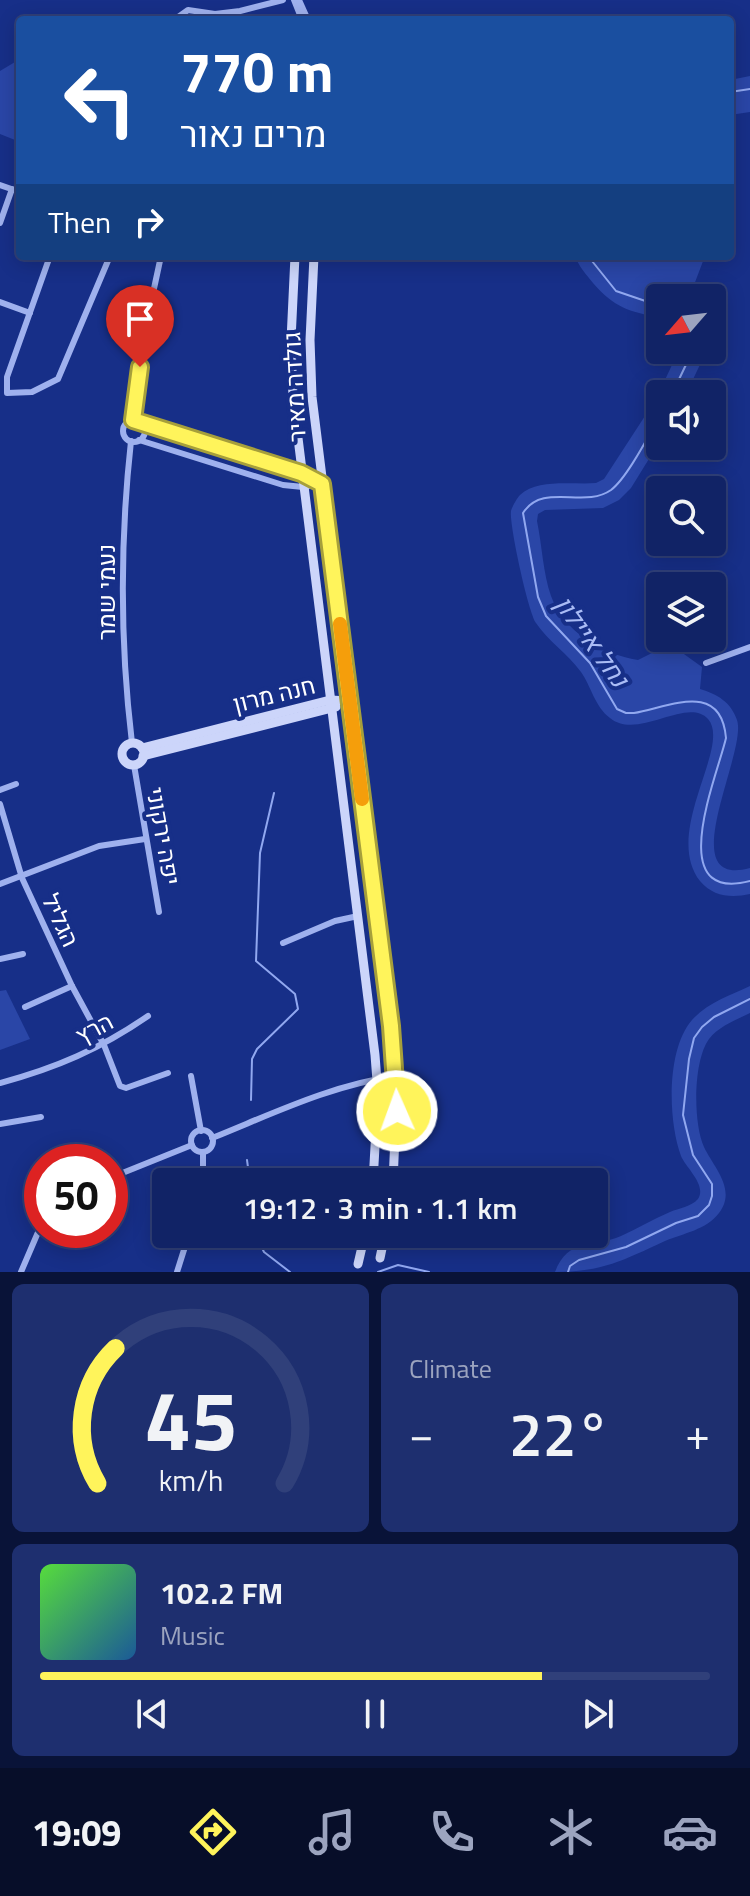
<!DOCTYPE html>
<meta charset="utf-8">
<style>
:root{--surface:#112366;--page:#1e2f6f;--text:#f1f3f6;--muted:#9ca4bf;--line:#30407a;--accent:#fff45b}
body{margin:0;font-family:"Titillium Web",Heebo,sans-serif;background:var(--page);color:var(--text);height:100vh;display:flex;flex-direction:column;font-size:30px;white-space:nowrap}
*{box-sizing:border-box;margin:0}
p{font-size:26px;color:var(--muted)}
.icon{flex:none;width:44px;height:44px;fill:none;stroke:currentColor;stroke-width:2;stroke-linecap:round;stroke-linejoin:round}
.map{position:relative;height:1272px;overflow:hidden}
.panel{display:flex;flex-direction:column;gap:12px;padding:12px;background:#091338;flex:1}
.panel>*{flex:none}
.banner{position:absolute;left:16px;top:16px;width:718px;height:244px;border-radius:8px;box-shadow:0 4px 20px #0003,0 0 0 2px var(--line);background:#1a4fa0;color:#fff;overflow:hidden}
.needle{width:52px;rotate:242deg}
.buttons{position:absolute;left:646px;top:284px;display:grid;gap:16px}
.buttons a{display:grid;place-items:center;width:80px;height:80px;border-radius:8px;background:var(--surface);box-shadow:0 4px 20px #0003,0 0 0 2px var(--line);font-size:40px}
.speed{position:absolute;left:24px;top:1144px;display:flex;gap:16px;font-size:40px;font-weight:700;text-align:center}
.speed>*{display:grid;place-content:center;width:104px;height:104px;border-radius:50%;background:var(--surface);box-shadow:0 4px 20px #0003,0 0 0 2px var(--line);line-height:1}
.speed .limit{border:12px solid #d22;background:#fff;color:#111}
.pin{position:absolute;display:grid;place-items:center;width:68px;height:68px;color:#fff;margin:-82px -34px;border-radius:50% 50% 50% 0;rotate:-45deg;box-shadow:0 0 8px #0007}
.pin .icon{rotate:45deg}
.me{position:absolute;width:88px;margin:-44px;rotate:358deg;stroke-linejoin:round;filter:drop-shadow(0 0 6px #0008)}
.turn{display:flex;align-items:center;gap:28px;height:168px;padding:0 32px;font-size:36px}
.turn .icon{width:104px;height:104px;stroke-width:2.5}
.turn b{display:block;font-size:56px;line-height:68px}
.then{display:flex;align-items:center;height:76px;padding:0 32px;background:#0003;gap:16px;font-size:30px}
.big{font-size:60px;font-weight:600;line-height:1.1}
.panel .tile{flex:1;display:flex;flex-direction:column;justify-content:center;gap:12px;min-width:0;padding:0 28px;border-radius:12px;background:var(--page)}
.panel .dial{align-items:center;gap:0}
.dial svg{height:208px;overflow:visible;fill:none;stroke:var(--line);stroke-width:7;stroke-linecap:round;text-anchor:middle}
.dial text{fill:var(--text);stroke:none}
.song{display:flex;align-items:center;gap:24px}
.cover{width:96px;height:96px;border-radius:12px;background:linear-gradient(135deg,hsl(110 70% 55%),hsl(210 70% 35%))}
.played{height:8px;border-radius:4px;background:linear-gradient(90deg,var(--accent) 75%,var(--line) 75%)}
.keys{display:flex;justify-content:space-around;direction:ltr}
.heat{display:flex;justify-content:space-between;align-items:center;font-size:44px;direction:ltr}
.panel .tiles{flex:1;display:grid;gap:12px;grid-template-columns:1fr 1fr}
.tile:last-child{grid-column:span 2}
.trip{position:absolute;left:152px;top:1168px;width:456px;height:80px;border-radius:8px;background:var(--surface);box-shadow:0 4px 20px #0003,0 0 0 2px var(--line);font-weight:600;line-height:80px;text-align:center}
.tabs{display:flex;height:128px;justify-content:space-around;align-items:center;background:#070e29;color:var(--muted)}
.tabs .icon{width:56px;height:56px}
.tabs .active{color:var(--accent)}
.tabs b{font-size:36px;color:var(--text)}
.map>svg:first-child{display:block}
</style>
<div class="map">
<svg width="750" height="1272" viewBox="0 0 750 1272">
<rect width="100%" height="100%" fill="#172f88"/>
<g fill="#2a46a7">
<path d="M20,59V142L0,134V71Z"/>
<path d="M750,76V112L730,115V80Z"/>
<path d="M575,256H705L689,298H660V318C628,311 615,308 593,283C586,274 579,267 575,256Z"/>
<path d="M679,350H707L686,394H660V441L631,488L619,500L603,508L545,510L538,514L537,521C542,545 543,573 551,596C564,632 602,654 638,660L670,644L702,667L700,689C717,694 731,702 737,720C748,752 671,889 750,868V894C732,898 713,897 700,881C662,832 732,746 708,719C687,696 638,741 610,718C595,707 591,686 581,672C568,654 548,641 536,623C528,611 509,524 511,511C512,507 517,498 520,495C538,478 573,485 596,483L604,479L656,399Z"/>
<path d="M750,986V1013C736,1020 719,1026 709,1039C693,1061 693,1123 704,1147C714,1168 737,1189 719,1213C706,1230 684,1233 665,1241C624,1260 602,1272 555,1272C568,1237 594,1248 621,1236C637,1229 653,1219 670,1212C679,1208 691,1207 698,1199C707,1185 686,1168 681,1156C668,1121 666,1050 692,1020C707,1003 731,995 750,986Z"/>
<path d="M6,990L30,1039L0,1050V991Z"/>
</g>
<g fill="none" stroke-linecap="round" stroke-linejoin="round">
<g stroke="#91a8f0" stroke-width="2">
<path d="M730,92L750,89"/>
<path d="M588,256L616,291L660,306"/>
<path d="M672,394L693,350"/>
<path d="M660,416C649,435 627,478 611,490C584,509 543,482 523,513L538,597L546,616L590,663L617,709L626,713H634C669,707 721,680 726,738C718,774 662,904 750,881"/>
<path d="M251,1100L252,1059L257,1049L298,1009L295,994L256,961L260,853L274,793"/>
<path d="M247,1160L250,1182"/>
<path d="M255,1234L264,1252L290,1272"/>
<path d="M378,1272L398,1265L429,1272"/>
<path d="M568,1272L570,1266L579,1260L626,1247L676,1223L698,1216L709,1205L712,1196V1184L693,1155L683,1115L689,1059L694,1038L702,1027L714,1017L750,999"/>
</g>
<g stroke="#9fb1ee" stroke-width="6">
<path d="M294,0L302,20"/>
<path d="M299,0L308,20"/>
<path d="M174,20L188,10L215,14L240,11L283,0"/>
<path d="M0,185L20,192"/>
<path d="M0,223L12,189"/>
<path d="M50,256L7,377V393L32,392L58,379L110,256"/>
<path d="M0,302L30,313"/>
<path d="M133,420L147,321L161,256"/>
<circle cx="134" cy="431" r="11"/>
<path d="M142,425L301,473L322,484"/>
<path d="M139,440L283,485L303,487L322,484"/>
<path d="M131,441C120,541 120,643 132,743"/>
<path d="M706,663L750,647"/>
<path d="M134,765L159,912"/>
<path d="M0,790L16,784"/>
<path d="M0,804L22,878L72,986L104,1045L120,1086L126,1088L168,1073"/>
<path d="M0,884L99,846L145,839"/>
<path d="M283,943L335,921L358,916"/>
<path d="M0,959L23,954"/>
<path d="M25,1007L72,986"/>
<path d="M191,1076L201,1131"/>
<path d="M0,1083C56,1068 100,1049 148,1016"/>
<path d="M0,1124L41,1117"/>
<circle cx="202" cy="1141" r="11"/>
<path d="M212,1138C272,1114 331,1085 396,1076"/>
<path d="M110,1178L192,1145"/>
<path d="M203,1182V1152"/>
<path d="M21,1272L42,1223"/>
<path d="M177,1272L189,1234"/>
</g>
<g stroke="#ccd5fa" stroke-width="9">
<path d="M295,256L291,340L293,398L375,1055L378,1094L373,1182"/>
<path d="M314,256L310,340L312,397L394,1054L397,1091L393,1182"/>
<circle cx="133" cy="754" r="11"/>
<path d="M142,748L330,700L350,701"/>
<path d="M143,756L336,707"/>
<path d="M380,1258L385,1234"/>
<path d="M358,1264L365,1234"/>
</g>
</g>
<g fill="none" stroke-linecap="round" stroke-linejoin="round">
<defs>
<path id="route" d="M140,367L133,420L301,473L322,484L391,1026L397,1111"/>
</defs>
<use href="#route" stroke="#a69f3b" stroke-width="20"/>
<use href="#route" stroke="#fff45b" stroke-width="14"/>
<path stroke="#f59e0b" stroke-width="14" d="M340,624L362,799"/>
</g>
<g text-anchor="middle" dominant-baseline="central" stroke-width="8" stroke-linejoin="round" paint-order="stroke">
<g font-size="24" fill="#fff" stroke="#172f88">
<text transform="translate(294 387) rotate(-93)">גולדה מאיר</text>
<text transform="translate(106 592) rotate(-90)">נעמי שמר</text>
<text transform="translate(274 694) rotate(-14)">חנה מרון</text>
<text transform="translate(164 836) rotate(80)">יפה ירקוני</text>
<text transform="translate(61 920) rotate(65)">הגליל</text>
<text transform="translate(94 1028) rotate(-28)">הרץ</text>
</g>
<g font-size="26" font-style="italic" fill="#aabcf5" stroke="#172f88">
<text transform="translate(592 641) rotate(54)">נחל איילון</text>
</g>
</g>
</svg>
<div class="buttons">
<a><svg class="needle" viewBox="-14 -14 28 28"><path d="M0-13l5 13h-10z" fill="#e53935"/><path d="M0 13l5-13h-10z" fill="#9ca4bf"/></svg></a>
<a><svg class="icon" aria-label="sound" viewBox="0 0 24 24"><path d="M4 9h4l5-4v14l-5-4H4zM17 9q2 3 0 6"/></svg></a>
<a><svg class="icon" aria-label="search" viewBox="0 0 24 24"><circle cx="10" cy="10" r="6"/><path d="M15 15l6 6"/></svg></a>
<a><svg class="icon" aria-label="layers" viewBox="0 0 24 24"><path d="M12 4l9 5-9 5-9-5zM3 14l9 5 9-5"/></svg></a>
</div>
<div class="speed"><div class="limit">50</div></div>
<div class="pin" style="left:140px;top:367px;background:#d93025"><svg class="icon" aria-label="arrive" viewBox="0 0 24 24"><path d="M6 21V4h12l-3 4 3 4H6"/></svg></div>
<svg class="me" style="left:397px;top:1111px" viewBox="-20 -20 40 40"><circle r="17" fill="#fff45b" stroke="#fff" stroke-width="3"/><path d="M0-11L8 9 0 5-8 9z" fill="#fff"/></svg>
<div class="trip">19:12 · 3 min · 1.1 km</div>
<div class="banner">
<div class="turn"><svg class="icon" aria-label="left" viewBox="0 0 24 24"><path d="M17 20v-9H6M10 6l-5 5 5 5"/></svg><div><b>770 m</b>מרים נאור</div></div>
<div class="then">Then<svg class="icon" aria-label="right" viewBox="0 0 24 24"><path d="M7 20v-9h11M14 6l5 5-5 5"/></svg></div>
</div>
</div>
<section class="panel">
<div class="tiles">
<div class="tile dial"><svg viewBox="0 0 100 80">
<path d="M14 69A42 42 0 1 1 86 69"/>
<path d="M14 69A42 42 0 0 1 21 17" stroke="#fff45b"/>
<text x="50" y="56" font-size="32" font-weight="700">45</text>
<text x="50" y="72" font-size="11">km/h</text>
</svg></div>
<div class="tile"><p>Climate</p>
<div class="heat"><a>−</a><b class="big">22°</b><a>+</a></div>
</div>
<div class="tile">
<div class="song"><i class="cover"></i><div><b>102.2 FM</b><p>Music</p></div></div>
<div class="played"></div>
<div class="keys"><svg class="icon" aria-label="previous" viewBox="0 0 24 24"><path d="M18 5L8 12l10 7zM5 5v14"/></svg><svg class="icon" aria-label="pause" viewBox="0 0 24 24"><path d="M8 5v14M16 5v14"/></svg><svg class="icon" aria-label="next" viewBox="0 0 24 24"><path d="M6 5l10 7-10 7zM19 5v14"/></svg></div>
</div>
</div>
</section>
<nav class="tabs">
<b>19:09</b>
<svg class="icon active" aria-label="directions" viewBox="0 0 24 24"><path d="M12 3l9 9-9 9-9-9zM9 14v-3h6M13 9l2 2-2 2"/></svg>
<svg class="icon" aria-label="music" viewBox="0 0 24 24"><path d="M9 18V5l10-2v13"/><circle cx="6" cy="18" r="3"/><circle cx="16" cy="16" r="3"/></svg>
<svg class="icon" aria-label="phone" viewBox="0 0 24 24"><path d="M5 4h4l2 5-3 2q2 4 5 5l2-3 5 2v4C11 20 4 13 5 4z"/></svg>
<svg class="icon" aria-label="climate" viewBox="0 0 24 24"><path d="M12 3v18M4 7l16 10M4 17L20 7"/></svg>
<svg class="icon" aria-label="car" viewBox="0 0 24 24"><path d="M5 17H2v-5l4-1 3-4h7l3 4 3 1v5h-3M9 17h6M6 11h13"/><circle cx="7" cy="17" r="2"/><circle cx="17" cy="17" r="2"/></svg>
</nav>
